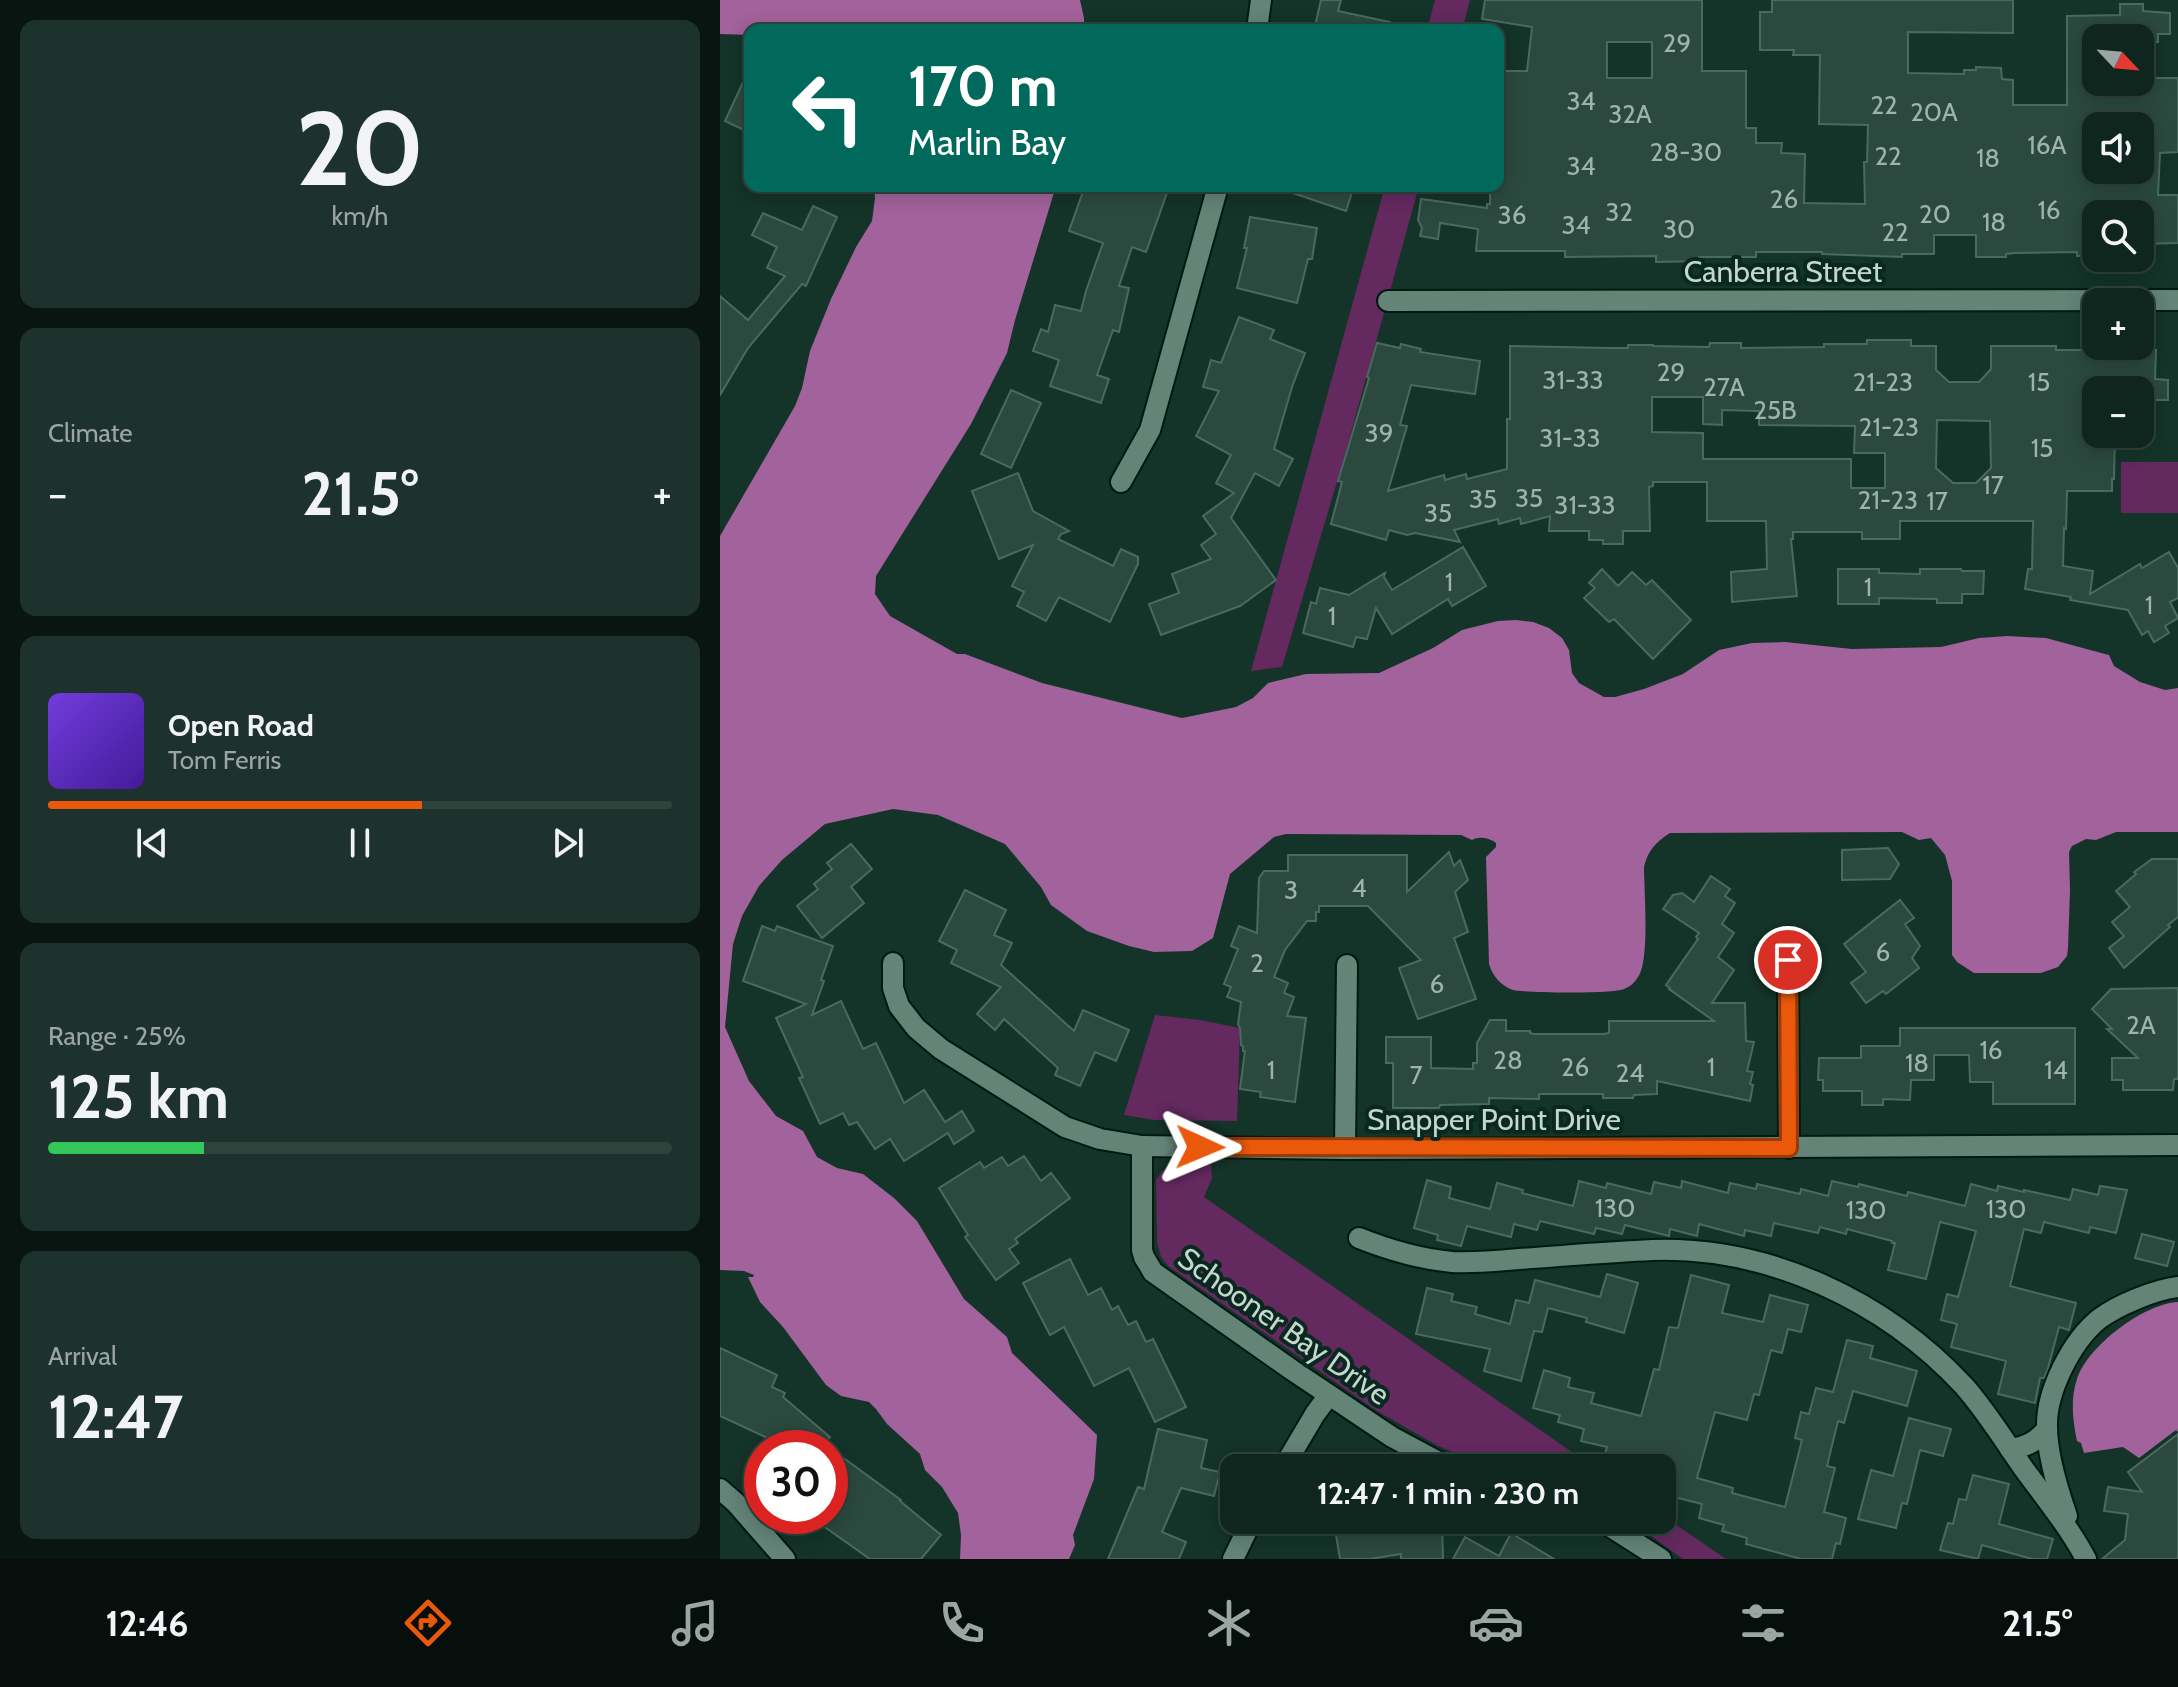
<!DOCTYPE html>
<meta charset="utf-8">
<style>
:root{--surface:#0f261f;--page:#1d322c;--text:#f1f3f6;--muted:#9ba5a4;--line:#2f433d;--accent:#ea580c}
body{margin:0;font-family:Cabin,sans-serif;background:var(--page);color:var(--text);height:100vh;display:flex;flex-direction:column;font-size:30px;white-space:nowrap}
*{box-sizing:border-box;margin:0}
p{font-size:26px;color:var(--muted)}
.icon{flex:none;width:44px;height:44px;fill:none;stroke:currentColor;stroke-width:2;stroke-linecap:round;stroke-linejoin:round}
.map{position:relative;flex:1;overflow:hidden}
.details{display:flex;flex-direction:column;gap:20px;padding:20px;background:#081511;width:720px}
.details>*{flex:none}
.hud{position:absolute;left:24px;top:24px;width:760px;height:168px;border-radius:16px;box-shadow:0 4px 20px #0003,0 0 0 2px var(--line);background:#00695c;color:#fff;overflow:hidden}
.needle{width:52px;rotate:116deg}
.buttons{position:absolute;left:1362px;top:24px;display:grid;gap:16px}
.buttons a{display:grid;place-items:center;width:72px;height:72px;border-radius:16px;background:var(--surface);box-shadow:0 4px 20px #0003,0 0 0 2px var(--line);font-size:40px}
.speed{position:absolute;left:24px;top:1430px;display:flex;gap:16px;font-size:40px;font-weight:700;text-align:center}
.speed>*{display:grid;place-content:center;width:104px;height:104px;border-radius:50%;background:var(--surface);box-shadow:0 4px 20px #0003,0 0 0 2px var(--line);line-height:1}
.speed .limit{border:12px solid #d22;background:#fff;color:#111}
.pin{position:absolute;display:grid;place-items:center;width:68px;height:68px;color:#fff;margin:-34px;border:4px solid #fff;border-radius:50%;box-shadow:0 2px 8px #0007}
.me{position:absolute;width:88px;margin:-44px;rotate:91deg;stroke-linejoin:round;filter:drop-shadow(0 0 6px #0008)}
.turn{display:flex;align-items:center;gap:28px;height:168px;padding:0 32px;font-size:36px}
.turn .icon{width:104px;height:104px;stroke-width:2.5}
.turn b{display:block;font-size:56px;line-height:68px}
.big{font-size:60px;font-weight:700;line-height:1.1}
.details .tile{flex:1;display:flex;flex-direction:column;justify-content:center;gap:12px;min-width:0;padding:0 28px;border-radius:16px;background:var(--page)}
.details .dial{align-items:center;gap:0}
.dial b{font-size:104px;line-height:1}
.song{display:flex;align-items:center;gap:24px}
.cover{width:96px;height:96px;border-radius:12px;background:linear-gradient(135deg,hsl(260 70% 55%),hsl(260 70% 35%))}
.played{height:8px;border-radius:4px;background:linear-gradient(90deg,var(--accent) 60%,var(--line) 60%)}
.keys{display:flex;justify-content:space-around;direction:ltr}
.heat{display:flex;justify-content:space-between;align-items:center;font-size:44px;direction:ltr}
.charge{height:12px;border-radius:6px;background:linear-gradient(90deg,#34c759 25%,var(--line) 0)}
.trip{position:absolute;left:500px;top:1454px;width:456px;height:80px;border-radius:16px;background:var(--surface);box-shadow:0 4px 20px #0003,0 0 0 2px var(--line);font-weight:700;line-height:80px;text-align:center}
.dock{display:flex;height:128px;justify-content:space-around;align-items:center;background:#060f0c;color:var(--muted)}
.dock .icon{width:56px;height:56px}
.dock .on{color:var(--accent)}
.dock b{font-size:36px;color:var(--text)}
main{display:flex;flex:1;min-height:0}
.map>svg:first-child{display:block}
</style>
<main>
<section class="details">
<div class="tile dial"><b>20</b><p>km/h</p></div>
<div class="tile"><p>Climate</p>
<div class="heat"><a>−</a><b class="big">21.5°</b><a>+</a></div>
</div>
<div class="tile">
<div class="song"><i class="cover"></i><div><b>Open Road</b><p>Tom Ferris</p></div></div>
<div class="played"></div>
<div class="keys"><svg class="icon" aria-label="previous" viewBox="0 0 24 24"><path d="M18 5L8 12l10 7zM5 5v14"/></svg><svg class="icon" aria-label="pause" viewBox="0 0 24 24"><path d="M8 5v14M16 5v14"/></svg><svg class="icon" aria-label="next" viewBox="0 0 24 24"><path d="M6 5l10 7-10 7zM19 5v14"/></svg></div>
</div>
<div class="tile"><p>Range · 25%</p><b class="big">125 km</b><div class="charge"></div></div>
<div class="tile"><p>Arrival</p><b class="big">12:47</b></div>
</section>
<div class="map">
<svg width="1458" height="1559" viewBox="0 0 1458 1559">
<rect width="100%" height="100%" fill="#143329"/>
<g fill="#64295f">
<path d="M715,0H750L742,30H707Z"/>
<path d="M665,186H699L624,458L562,667L531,671Z"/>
<rect x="1401" y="462" width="57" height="51"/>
<path d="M435,1015L480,1020L520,1028L517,1121L435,1120L404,1115Z"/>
<path d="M491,1165L492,1178L484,1197L875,1468H771L718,1446L657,1411L448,1266L441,1257L437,1242L436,1180L442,1171L453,1166Z"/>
<path d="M942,1515L1006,1559H963L909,1520H942Z"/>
</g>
<g fill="#a2629b">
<path d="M0,0H360L364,18V30H30V35L0,34Z"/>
<path d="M154,186H336L295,320L287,353L251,424L156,576L155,594L170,616L237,654H245L322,683L462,718L516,707L533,698L548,683L586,674L659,673L713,648L742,630L778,621L796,620L813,622L829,628L842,638L849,650L852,673L859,683L884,697H895L924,689L963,674L999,650L1032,643L1065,642L1132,649L1221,647L1259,638L1287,636L1326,638L1385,654L1389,655L1394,666L1420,682L1445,690L1458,688V832H1396L1376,840L1366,839L1352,846L1349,852L1350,890L1348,948L1347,956L1338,967L1321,973H1254L1237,962L1232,955V881L1225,855L1211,838L1199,840L1182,832L950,833C936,842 928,850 924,867C924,890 930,961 918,977C915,982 910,987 904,989C894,994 805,993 793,990C781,986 772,975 769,964L766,857L776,847V843C770,838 759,836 752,840L741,835L566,834L554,837L510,874L493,938L472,951L434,952L409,946L367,931L331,905L321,887L285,844L218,815L173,809L105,824L62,860L39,886L22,916L13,944L5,1027L29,1081L56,1116L83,1131L97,1157L117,1168L143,1174L174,1198L197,1221L244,1299L287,1337L292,1353L377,1435L374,1479L353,1535L355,1545L349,1559H240L241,1535L238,1513L222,1487L205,1470L200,1454L167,1424L156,1409L149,1402L121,1396L106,1385L63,1327L40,1302L28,1277H33L34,1275L24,1271L0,1270V536L75,406L82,388L90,351L111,299L136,247L152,221L155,198Z"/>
<path d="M1458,1302V1432L1456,1430L1419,1458L1403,1447L1364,1453L1361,1443L1357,1441C1353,1422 1350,1399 1357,1379C1368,1346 1423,1304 1458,1302Z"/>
</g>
<g fill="#2b493f" stroke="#4b6a5f" stroke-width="2" fill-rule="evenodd">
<path d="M601,0H621L618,11L670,22L669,30H594Z"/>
<path d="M765,0H982V71H1026V128H1036V143H1062L1061,153L1085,154L1084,203L1145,204L1144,162H1147L1148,125L1099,124L1100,55H1073L1074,50H1040V12H1052V0H1293V33L1188,32V73L1244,74V70H1256V67L1281,68L1282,79L1293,80V105H1347V16L1400,15V4H1423V11L1450,13V34H1438V42H1420V38H1376V82H1420V78H1458V152L1440,153L1438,195H1458V243L1420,244V214H1376V256H1357V252L1295,253L1286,254V257H1256V235H1214V254H1182V257L1102,254V252H1036V257H979V261L936,262V256L845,257V251H756L758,229L720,223L718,239L700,236L702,228L698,220L701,199L767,208V204H770V187H778V142H782L780,89H784L785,71H807L812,27L762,19ZM887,42H932V78H887ZM1376,126H1420V170H1376Z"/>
<path d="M30,67V133L5,121Z"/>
<path d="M365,186H435L448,190L426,252L412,247L399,286L409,288L399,332L393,330L377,375L389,379L381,403L330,386L339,360L313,351L321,329L328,332L335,305L361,311L366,291L383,243L349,231Z"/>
<path d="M562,186H634L626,211L561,189Z"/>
<path d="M93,206L117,217L86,286L82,284L28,348L0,395V296L28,320L65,276L47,268L57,247L32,235L43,213L82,230Z"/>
<path d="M530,217L597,228L592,259H588L577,303L517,288L527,248H524Z"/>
<path d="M519,317L554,330L550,339L585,353L572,387L554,449L573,459L559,486L535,473L511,518L556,580L520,606L441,635L429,604L459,593L452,574L491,559L481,545L496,534L483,516L514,493L496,483L511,455L476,436L499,391L483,387L491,360L501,363Z"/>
<path d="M1147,340H1191V346H1216V370L1229,382H1259L1271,369V346H1336V350H1436L1435,379L1448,380V400H1420V390H1376V434H1395L1394,479H1392V491H1347L1346,529L1344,528L1343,566L1373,571L1370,594L1420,564L1422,568L1449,552L1458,568V598L1450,602L1458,618L1445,626L1449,633L1434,642L1428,631L1422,635L1408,610L1350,600L1351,597L1305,589L1308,569H1312L1313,521H1180V539H1142V532H1073V539H1071L1077,596L1012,602L1011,572L1047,569L1046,521H987V482H933V486L929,487L930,531H903V544H883V540H869V531H829L830,516L801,524L800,518L779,524L778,519L734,530L740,542L695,533L687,535L669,530L666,540L611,524L622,482L618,481L649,378L647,377L657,343L680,348L681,344L701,349L700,352L760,361L755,394L691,385L680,425L687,426L668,491L724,475L725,480L746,474L747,479L787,469V419H790V346L890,348H908V345H933V346L989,347L990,343H1021V348L1104,347V344H1147ZM932,397H983V424L1002,425V410L1039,411V425L1135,426L1134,453H1165V488H1131V459H983V433L932,432ZM1217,420L1270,421L1271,468L1256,483H1233L1216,468Z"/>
<path d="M291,390L321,403L291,468L261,454Z"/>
<path d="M298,473L313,511L349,531L341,534L338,539L393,566L401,549L418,557V564L390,622L339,597L326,621L297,606L304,592L292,586L313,545L279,559L252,491Z"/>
<path d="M743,547L766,586L732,606L728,599L672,634L656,608L647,639L636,637L633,647L583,633L591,602L596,604L600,588L629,595L665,573L664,577L672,590Z"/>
<path d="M882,569L898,586L912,572L926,585L932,580L971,620L933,659L894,619L889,622L864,598L875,588L869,583Z"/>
<path d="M1118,569H1159V573L1200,574V569H1241L1242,571H1264L1263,594H1242V603H1217V599L1159,598V604H1118Z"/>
<path d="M131,844L152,869L131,887L144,903L102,938L77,906L98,889L94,884L112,869L107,863Z"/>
<path d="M1168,848L1179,864L1170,879L1122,880V850Z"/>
<path d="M729,852L734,866L740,860L748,880L735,892L748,932L734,938L756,999L698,1019L679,968L701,960L648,906H599V912H596V921H587L565,950L554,977L568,983L564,993L574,997L567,1016L586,1018L575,1102L540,1097L541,1092L520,1089L525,1051H523V1046L521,1045L520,1028L518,1024L521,1002L507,997L511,987L504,984L518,949L511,946L519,926L537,933L539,878L544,871H568V855H687V892Z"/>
<path d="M1432,859H1458V917L1448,925L1450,927L1404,968L1389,948L1404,936L1392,922L1410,907L1396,891L1416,874L1414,872Z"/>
<path d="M991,876L1010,889L1005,896L1015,903L1002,924L1014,933L998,957L1014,970L992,1003H1025L1026,1041L1034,1042L1027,1071L1033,1072L1030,1084L1033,1085L1030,1101L937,1081V1094L914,1095L913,1098H883V1094H819V1099L769,1098V1104L720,1105L719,1108H673V1063H666V1037H711V1068L753,1069V1063H757V1043L770,1020H786V1031H810V1033L814,1034H883L889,1033V1021H994L949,989L950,988L946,985L978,939L976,937L979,933L943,909L953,895L962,893L974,902Z"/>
<path d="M245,890L286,910L274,935L292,943L281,965L354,1031L363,1010L409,1030L396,1061L375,1052L360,1086L335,1075L338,1068L284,1019L275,1030L257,1014L281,987L231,963L237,950L219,941Z"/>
<path d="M1180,900L1194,918L1185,924L1200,946L1192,958L1199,968L1166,994L1163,991L1146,1003L1131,983L1146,972L1124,944Z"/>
<path d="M42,926L55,931L57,926L113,946L101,980L104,981L92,1015L121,1001L143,1049L156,1043L184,1103L204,1090L225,1122L242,1111L254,1131L234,1144L228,1133L184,1161L170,1139L155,1149L137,1122L129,1125L123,1113L100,1124L79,1078L83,1077L56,1018L86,1004L23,981Z"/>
<path d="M1458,988V1079H1454L1453,1090H1403V1080H1392V1058H1418L1387,1029H1392L1372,1009L1391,989Z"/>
<path d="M1180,1028H1355V1104H1273V1082H1250L1249,1055H1214V1080H1191L1190,1100L1163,1099V1105H1142V1091H1103V1080H1098L1099,1058H1141V1046H1180Z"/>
<path d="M304,1156L321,1181L331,1173L350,1198L295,1239L298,1243L289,1249L299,1263L276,1280L245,1237L248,1235L219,1188L260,1162L264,1168L282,1157L288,1166Z"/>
<path d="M707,1180L731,1187L729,1198L770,1209L777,1183L803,1190L802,1193L853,1206L859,1181L886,1188L887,1183L931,1194L934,1182L961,1188L962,1181L1008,1193L1010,1183L1036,1189L1037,1184L1080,1194L1081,1189L1108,1196L1112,1181L1138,1187L1139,1184L1187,1196L1188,1192L1245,1206L1251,1184L1277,1191L1278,1186L1304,1192V1190L1350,1200L1353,1189L1378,1195L1380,1186L1407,1190L1396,1233L1370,1227L1369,1233L1324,1222L1321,1233L1304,1229L1290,1286L1356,1303L1349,1330L1339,1327L1328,1368L1324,1378H1320L1315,1403L1278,1394L1286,1361L1231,1347L1237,1324L1221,1320L1227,1294L1238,1297L1256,1231L1220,1222L1206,1279L1168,1270L1175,1243H1172V1241L1127,1229L1126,1234L1100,1227L1098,1233L1054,1223L1051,1236L1025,1230L1024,1236L979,1224L977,1236L950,1229L949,1236L905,1225L902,1234L876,1228L874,1234L820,1221L817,1230L794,1224L791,1237L747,1226L741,1246L717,1240L718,1235L694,1228Z"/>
<path d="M1422,1234L1454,1242L1447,1266L1415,1258Z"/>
<path d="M350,1259L368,1295L381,1288L392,1310L398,1306L408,1325L416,1321L426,1342L433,1339L466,1407L435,1422L409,1368L374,1386L344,1327L330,1335L303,1283Z"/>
<path d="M887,1274L918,1283L904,1333L866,1322L867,1318L828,1308L822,1332L814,1331L801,1381L764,1371L770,1349L696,1334L707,1288L733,1294L731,1301L757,1307L755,1314L790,1324L796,1300L809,1303L815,1280L880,1297Z"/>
<path d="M971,1275L1009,1285L1002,1313L1043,1322L1050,1295L1088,1305L1081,1332L1068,1329L1062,1353L1051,1350L1039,1395L1034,1394L1027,1420L995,1412L977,1478L1013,1488L1012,1493L1065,1507L1082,1440L1075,1438L1081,1412L1089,1414L1096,1388L1113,1392L1127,1340L1153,1346L1150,1358L1197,1371L1187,1406L1133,1391L1124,1423L1118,1421L1107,1466L1115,1468L1104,1512L1126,1518L1120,1544L1116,1543L1112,1559H1081L1026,1544L1027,1538L1002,1531L1004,1525L979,1518L982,1504L942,1494V1468H927L884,1457L887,1447L861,1441L864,1429L838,1422L840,1415L813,1408L824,1370L850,1378L848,1387L874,1393L871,1403L921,1416L934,1369L939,1370L949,1327L958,1328Z"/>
<path d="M0,1348L57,1375L52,1387L65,1393L63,1397L110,1437L100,1448H45L52,1440L0,1416Z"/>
<path d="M1189,1418L1231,1429L1223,1456L1200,1450L1187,1504L1182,1503L1176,1528L1138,1519L1151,1470L1173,1476Z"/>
<path d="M438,1429L487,1440L481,1468L500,1472L494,1496L461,1488L442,1532L466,1542L459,1559H388L418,1487L424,1489Z"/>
<path d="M1458,1434V1559H1382L1405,1540L1408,1514L1384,1511L1388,1487L1422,1492L1408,1472Z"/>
<path d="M110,1448L181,1500L180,1501L221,1535L201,1559H150L89,1516H110Z"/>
<path d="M1253,1475L1289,1484L1279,1524L1333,1539L1327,1559H1312L1262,1545L1258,1559L1220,1550L1228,1523L1233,1524L1239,1499L1246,1500Z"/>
<path d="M620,1520H722L723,1559H681V1554L650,1559H620L614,1523L621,1522Z"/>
<path d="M791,1533L834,1559H733L745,1537L779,1556Z"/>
</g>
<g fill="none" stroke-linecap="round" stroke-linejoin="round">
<defs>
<g id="street">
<path d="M537,30L541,0"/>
<path d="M668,301L1458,300"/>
<path d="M401,482L430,430L498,186"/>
<path d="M1068,960L1069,1148"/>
<path d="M173,963V988L179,1006L196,1028L221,1049L345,1127L380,1139L422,1146L625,1149L1458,1145"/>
<path d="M422,1146V1250L424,1257L433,1272L572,1370L672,1437L730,1468"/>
<path d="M625,1149L627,965"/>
<path d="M639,1238C669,1250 700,1259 732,1262C754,1263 777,1261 799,1259C843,1256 887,1252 932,1250C1049,1246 1165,1301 1244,1386C1267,1412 1285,1442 1304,1469C1326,1499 1349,1527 1366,1559"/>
<path d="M1290,1449C1306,1447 1316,1442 1327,1429"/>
<path d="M563,1468L595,1414L609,1395"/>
<path d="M0,1489L16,1503L65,1559"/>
<path d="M1347,1516C1338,1490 1327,1454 1327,1427C1326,1391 1352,1341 1379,1319C1398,1305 1434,1290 1458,1287"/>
<path d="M880,1520L941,1559"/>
<path d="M513,1559L532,1520"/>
</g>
</defs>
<use href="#street" stroke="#001a11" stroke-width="24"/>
<use href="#street" stroke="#648478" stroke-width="20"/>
</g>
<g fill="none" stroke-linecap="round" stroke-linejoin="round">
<defs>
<path id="route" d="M480,1147L1069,1148L1068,960"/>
</defs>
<use href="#route" stroke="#983908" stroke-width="20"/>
<use href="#route" stroke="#ea580c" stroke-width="14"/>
</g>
<g text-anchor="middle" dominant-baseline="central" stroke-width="8" stroke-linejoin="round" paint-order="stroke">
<g font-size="26" fill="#9eb3ab">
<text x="957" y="43">29</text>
<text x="861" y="101">34</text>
<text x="1164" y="105">22</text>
<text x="1214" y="112">20A</text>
<text x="910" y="114">32A</text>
<text x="1327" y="145">16A</text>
<text x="966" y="152">28-30</text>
<text x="1168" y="156">22</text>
<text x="1268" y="158">18</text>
<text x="861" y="166">34</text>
<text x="1064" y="199">26</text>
<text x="1329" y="210">16</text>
<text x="899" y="212">32</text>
<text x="1215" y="214">20</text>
<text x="792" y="215">36</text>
<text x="1274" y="222">18</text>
<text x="856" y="225">34</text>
<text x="959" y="229">30</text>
<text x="1175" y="232">22</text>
<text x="951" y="372">29</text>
<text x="853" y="380">31-33</text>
<text x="1163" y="382">21-23</text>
<text x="1319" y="382">15</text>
<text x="1004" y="387">27A</text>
<text x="1055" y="410">25B</text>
<text x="1169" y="427">21-23</text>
<text x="659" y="433">39</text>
<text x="850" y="438">31-33</text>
<text x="1322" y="448">15</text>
<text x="1273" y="485">17</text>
<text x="809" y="498">35</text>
<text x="763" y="499">35</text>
<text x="1168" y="500">21-23</text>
<text x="1217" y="501">17</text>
<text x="865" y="505">31-33</text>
<text x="718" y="513">35</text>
<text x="729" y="582">1</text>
<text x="1148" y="587">1</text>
<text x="1429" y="605">1</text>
<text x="612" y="616">1</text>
<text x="639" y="888">4</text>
<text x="571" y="890">3</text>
<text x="1163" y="952">6</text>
<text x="537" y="963">2</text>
<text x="717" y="984">6</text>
<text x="1421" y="1025">2A</text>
<text x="1271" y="1050">16</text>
<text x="788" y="1060">28</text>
<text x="1197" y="1063">18</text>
<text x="855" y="1067">26</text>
<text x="991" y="1067">1</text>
<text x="551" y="1070">1</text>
<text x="1336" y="1070">14</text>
<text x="910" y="1073">24</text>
<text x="696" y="1075">7</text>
<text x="895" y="1208">130</text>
<text x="1286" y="1209">130</text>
<text x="1146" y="1210">130</text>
</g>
<g font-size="30" fill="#c5d6cf" stroke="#09281f">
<text x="1063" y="271">Canberra Street</text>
<text x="774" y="1119">Snapper Point Drive</text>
<text transform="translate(564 1326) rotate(35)">Schooner Bay Drive</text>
</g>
</g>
</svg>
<div class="buttons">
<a><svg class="needle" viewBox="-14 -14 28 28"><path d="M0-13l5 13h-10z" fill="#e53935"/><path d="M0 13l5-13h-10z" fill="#9ba5a4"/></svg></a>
<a><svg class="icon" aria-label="sound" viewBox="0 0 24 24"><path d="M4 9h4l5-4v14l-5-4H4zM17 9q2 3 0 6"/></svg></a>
<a><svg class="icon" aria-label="search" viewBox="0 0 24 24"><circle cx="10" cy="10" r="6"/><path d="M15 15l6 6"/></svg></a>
<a>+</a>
<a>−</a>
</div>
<div class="speed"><div class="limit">30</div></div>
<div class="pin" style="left:1068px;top:960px;background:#d93025"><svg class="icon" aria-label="arrive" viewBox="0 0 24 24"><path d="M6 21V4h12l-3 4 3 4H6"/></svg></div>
<svg class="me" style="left:480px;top:1147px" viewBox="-20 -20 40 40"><path d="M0-17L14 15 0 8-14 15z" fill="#ea580c" stroke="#fff" stroke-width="4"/></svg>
<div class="trip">12:47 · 1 min · 230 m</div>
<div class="hud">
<div class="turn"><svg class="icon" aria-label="left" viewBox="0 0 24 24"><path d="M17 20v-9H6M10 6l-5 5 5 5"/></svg><div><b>170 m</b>Marlin Bay</div></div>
</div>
</div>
</main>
<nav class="dock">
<b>12:46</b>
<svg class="icon on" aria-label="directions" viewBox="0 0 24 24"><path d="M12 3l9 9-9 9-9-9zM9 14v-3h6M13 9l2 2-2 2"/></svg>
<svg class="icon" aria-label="music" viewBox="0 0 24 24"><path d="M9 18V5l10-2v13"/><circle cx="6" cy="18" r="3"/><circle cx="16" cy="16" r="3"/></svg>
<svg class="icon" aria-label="phone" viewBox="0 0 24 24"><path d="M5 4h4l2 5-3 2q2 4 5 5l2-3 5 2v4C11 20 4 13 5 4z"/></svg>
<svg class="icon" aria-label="climate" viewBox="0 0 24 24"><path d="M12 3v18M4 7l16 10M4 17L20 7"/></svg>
<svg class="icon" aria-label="car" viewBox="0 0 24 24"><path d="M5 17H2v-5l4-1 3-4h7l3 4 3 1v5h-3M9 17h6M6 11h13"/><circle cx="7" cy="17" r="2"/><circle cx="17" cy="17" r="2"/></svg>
<svg class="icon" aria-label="filters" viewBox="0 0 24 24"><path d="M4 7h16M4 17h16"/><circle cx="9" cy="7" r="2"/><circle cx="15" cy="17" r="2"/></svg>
<b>21.5°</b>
</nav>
